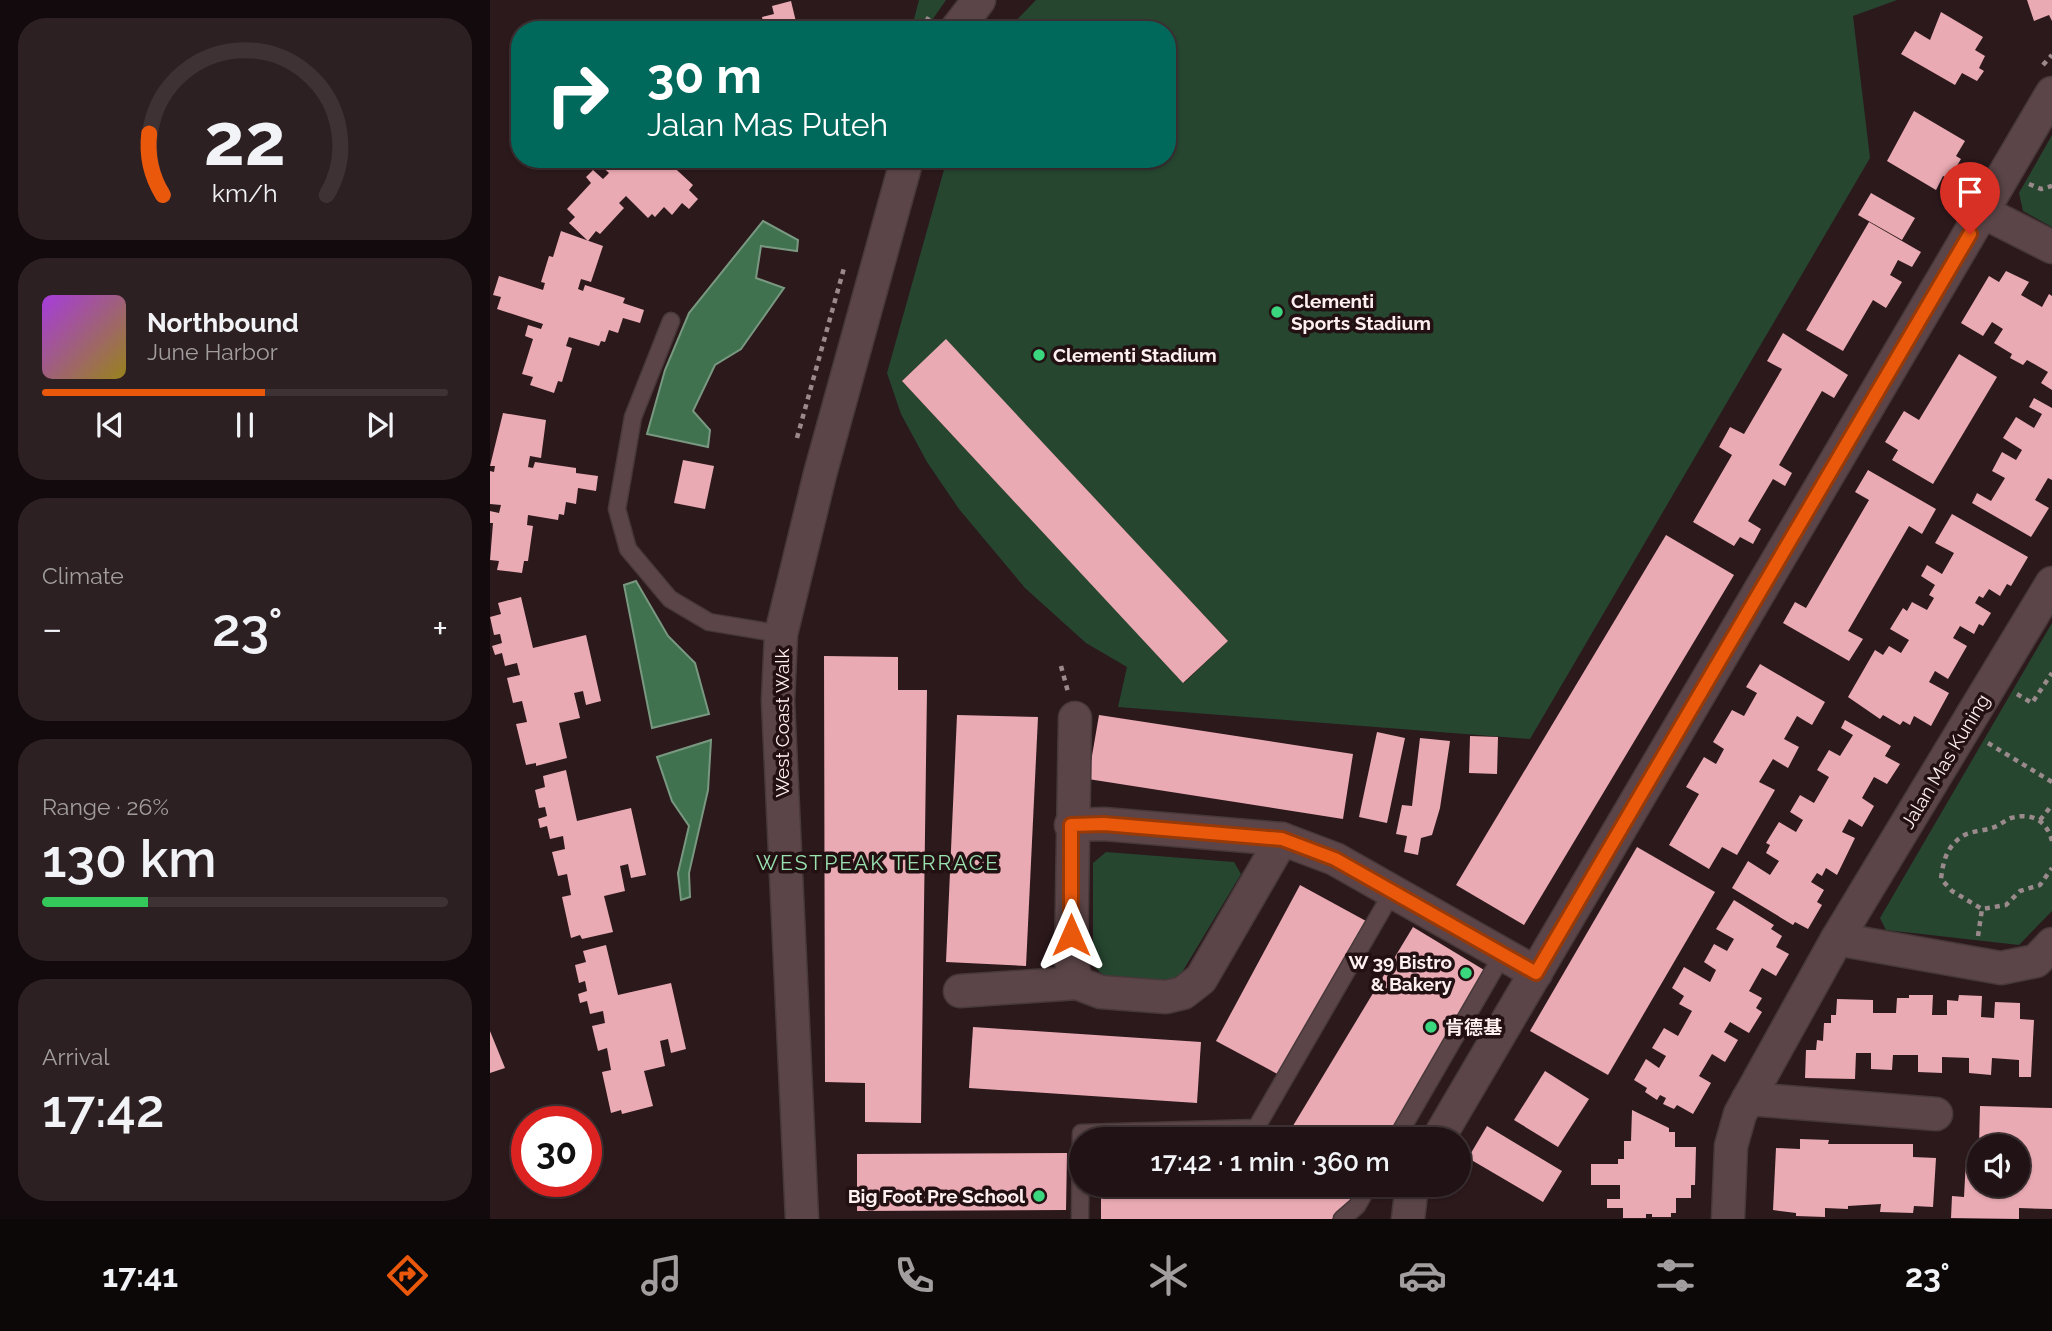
<!DOCTYPE html>
<meta charset="utf-8">
<style>
:root{--surface:#211315;--page:#2d2022;--text:#f1f3f6;--muted:#a29ea0;--line:#3e3234;--accent:#ea580c}
body{margin:0;font-family:Raleway,"Noto Sans SC",sans-serif;background:var(--page);color:var(--text);height:100vh;display:flex;flex-direction:column;font-size:26px;white-space:nowrap}
*{box-sizing:border-box;margin:0}
p{font-size:23px;color:var(--muted)}
.icon{flex:none;width:38px;height:38px;fill:none;stroke:currentColor;stroke-width:2;stroke-linecap:round;stroke-linejoin:round}
.map{position:relative;flex:1;overflow:hidden}
.sheet{display:flex;flex-direction:column;gap:18px;padding:18px;background:#120a0c;width:490px}
.sheet>*{flex:none}
.banner{position:absolute;left:21px;top:21px;width:665px;height:147px;border-radius:28px;box-shadow:0 2px 5px #0004,0 0 0 2px var(--line);background:#00695c;color:#fff;overflow:hidden}
.controls{position:absolute;left:1477px;top:1134px;display:grid;gap:14px}
.controls a{display:grid;place-items:center;width:63px;height:63px;border-radius:50%;background:var(--surface);box-shadow:0 2px 5px #0004,0 0 0 2px var(--line);font-size:35px}
.speed{position:absolute;left:21px;top:1106px;display:flex;gap:14px;font-size:35px;font-weight:700;text-align:center}
.speed>*{display:grid;place-content:center;width:91px;height:91px;border-radius:50%;background:var(--surface);box-shadow:0 2px 5px #0004,0 0 0 2px var(--line);line-height:1}
.speed .limit{border:10px solid #d22;background:#fff;color:#111}
.pin{position:absolute;display:grid;place-items:center;width:60px;height:60px;color:#fff;margin:-72px -30px;border-radius:50% 50% 50% 0;rotate:-45deg;box-shadow:0 0 7px #0007}
.pin .icon{rotate:45deg}
.me{position:absolute;width:77px;margin:-38px;rotate:0deg;stroke-linejoin:round;filter:drop-shadow(0 0 5px #0008)}
.turn{display:flex;align-items:center;gap:24px;height:147px;padding:0 21px;font-size:32px}
.turn .icon{width:91px;height:91px;stroke-width:2.5}
.turn b{display:block;font-size:49px;line-height:60px}
.big{font-size:52px;font-weight:600;line-height:1.1}
.sheet .card{flex:1;display:flex;flex-direction:column;justify-content:center;gap:10px;min-width:0;padding:0 24px;border-radius:28px;background:var(--page)}
.sheet .dial{align-items:center;gap:0}
.dial svg{height:182px;overflow:visible;fill:none;stroke:var(--line);stroke-width:7;stroke-linecap:round;text-anchor:middle}
.dial text{fill:var(--text);stroke:none}
.song{display:flex;align-items:center;gap:21px}
.cover{width:84px;height:84px;border-radius:10px;background:linear-gradient(135deg,hsl(280 70% 55%),hsl(50 70% 35%))}
.played{height:7px;border-radius:4px;background:linear-gradient(90deg,var(--accent) 55%,var(--line) 55%)}
.keys{display:flex;justify-content:space-around;direction:ltr}
.heat{display:flex;justify-content:space-between;align-items:center;font-size:38px;direction:ltr}
.charge{height:10px;border-radius:5px;background:linear-gradient(90deg,#34c759 26%,var(--line) 0)}
.trip{position:absolute;left:579px;top:1127px;width:402px;height:70px;border-radius:35px;background:var(--surface);box-shadow:0 2px 5px #0004,0 0 0 2px var(--line);font-weight:600;line-height:70px;text-align:center}
.menu{display:flex;height:112px;justify-content:space-around;align-items:center;background:#0d0808;color:var(--muted)}
.menu .icon{width:49px;height:49px}
.menu .selected{color:var(--accent)}
.menu b{font-size:32px;color:var(--text)}
main{display:flex;flex:1;min-height:0}
.map>svg:first-child{display:block}
</style>
<main>
<section class="sheet">
<div class="card dial"><svg viewBox="0 0 100 80">
<path d="M14 69A42 42 0 1 1 86 69"/>
<path d="M14 69A42 42 0 0 1 8 42" stroke="#ea580c"/>
<text x="50" y="56" font-size="32" font-weight="700">22</text>
<text x="50" y="72" font-size="11">km/h</text>
</svg></div>
<div class="card">
<div class="song"><i class="cover"></i><div><b>Northbound</b><p>June Harbor</p></div></div>
<div class="played"></div>
<div class="keys"><svg class="icon" aria-label="previous" viewBox="0 0 24 24"><path d="M18 5L8 12l10 7zM5 5v14"/></svg><svg class="icon" aria-label="pause" viewBox="0 0 24 24"><path d="M8 5v14M16 5v14"/></svg><svg class="icon" aria-label="next" viewBox="0 0 24 24"><path d="M6 5l10 7-10 7zM19 5v14"/></svg></div>
</div>
<div class="card"><p>Climate</p>
<div class="heat"><a>−</a><b class="big">23°</b><a>+</a></div>
</div>
<div class="card"><p>Range · 26%</p><b class="big">130 km</b><div class="charge"></div></div>
<div class="card"><p>Arrival</p><b class="big">17:42</b></div>
</section>
<div class="map">
<svg width="1562" height="1219" viewBox="0 0 1562 1219">
<rect width="100%" height="100%" fill="#2c191c"/>
<g fill="#264630" fill-rule="evenodd">
<path d="M429,0H456L438,26L423,23Z"/>
<path d="M546,0H1407L1363,16L1380,158L1040,739L628,707L637,667L596,643L535,588L469,509L437,462L411,414L397,373L457,159H677V30H517ZM456,340L738,641L694,683L412,381Z"/>
<path d="M1562,135V227L1533,211L1529,193Z"/>
<path d="M1562,623V911L1529,945L1396,930L1390,918Z"/>
<path d="M616,852L744,862L751,874L691,974L677,983L618,979L603,966V863Z"/>
</g>
<g fill="#407250" stroke="#799880" stroke-width="2">
<path d="M273,221L308,240L307,251L271,246L266,278L294,288L251,349L225,365L203,411L220,430L218,447L157,434L175,370L199,313Z"/>
<path d="M146,581L178,636L205,663L219,714L162,728L134,585Z"/>
<path d="M221,740L218,790L199,873L200,897L191,900L188,873L199,826L182,801L167,757Z"/>
</g>
<g fill="#eaaab3">
<path d="M1537,0H1562V21L1559,15L1544,21Z"/>
<path d="M301,1L308,30H275L272,17L284,14L282,6Z"/>
<path d="M1451,12L1493,37L1485,50L1495,56L1489,68L1494,71L1487,81L1472,73L1465,85L1411,54L1425,31L1440,40Z"/>
<path d="M1424,111L1475,141L1466,156L1471,159L1459,179L1453,176L1446,190L1397,161Z"/>
<path d="M104,159H175L203,185L199,190L208,199L199,209L192,203L182,215L174,207L165,217L162,214L158,218L136,196L129,203L134,208L110,234L106,231L98,241L79,223L85,217L77,209L101,183L96,177L103,170L113,179L119,173Z"/>
<path d="M1381,193L1425,218L1412,240L1368,215Z"/>
<path d="M1379,222L1431,252L1422,267L1408,260L1400,275L1412,282L1396,308L1383,300L1353,351L1316,330Z"/>
<path d="M71,231L113,246L101,282L91,279L88,289L93,291L95,285L135,298L133,303L154,310L150,323L133,318L128,333L119,330L115,342L111,341L109,346L79,337L76,346L82,348L72,382L68,381L64,393L40,385L43,377L32,374L43,339L35,336L38,325L51,329L53,324L7,309L11,297L3,295L9,276L53,290L55,283L51,282L59,256L63,257Z"/>
<path d="M1516,271L1539,282L1531,295L1552,307L1559,294L1562,296V390L1551,383L1558,372L1537,360L1533,365L1520,358L1522,354L1504,343L1513,329L1502,322L1493,336L1471,323L1499,276L1509,282Z"/>
<path d="M1293,333L1358,375L1344,398L1332,391L1289,465L1302,473L1295,486L1283,479L1258,521L1271,529L1263,544L1250,537L1244,546L1203,522L1242,455L1229,447L1240,427L1254,434L1292,369L1277,361Z"/>
<path d="M456,339L738,641L693,683L412,381Z"/>
<path d="M1469,354L1507,377L1443,484L1402,460L1408,450L1395,442L1414,411L1429,420Z"/>
<path d="M1544,398L1562,408V480L1558,478L1545,500L1559,508L1541,537L1482,503L1487,493L1501,501L1515,478L1502,471L1512,452L1526,460L1532,450L1513,438L1526,417L1544,428L1552,414L1539,407Z"/>
<path d="M13,413L56,420L51,458L40,456L38,467L43,468L45,462L86,468V473L108,476L106,491L88,488L86,504L76,502L74,515L69,514L68,520L38,515L37,525L43,526L38,561H34L32,573L7,570L9,561L0,560L3,523H0V511L9,513L11,505L0,504V471L4,472L5,466H0Z"/>
<path d="M193,460L224,466L215,509L184,503Z"/>
<path d="M1378,470L1446,509L1432,534L1419,526L1358,631L1373,639L1359,661L1293,623L1305,602L1316,608L1379,500L1365,492Z"/>
<path d="M1462,514L1538,557L1521,586L1517,584L1510,596L1499,589L1493,598L1489,596L1485,603L1501,613L1493,626L1489,624L1484,634L1470,626L1463,638L1477,646L1458,679L1445,671L1439,682L1459,693L1441,726L1424,716L1420,725L1413,721L1410,725L1393,715L1390,719L1358,697L1385,650L1393,655L1399,646L1411,653L1419,640L1400,629L1413,608L1417,611L1422,602L1437,610L1444,598L1439,595L1445,585L1431,576L1437,565L1452,574L1464,553L1445,543Z"/>
<path d="M1176,535L1244,575L1034,925L966,885Z"/>
<path d="M31,597L43,648L96,635L111,701L96,705L93,691L84,693L90,718L69,723L77,758L46,766V763L36,765L26,724L37,722L32,701L23,703L17,678L30,675L27,663L15,666L12,653L5,655L2,646L12,643L10,634L4,635L0,617L11,614L8,603Z"/>
<path d="M334,656L408,657V690H437L431,1123L375,1122V1083L335,1082Z"/>
<path d="M1270,664L1335,702L1322,725L1307,716L1294,739L1309,747L1298,768L1283,759L1269,782L1285,790L1247,855L1232,847L1219,869L1179,845L1209,794L1196,787L1214,757L1226,764L1234,749L1223,742L1242,710L1254,716L1267,693L1256,687Z"/>
<path d="M467,715L548,717L536,966L456,962Z"/>
<path d="M609,715L863,754L853,819L598,779Z"/>
<path d="M1355,720L1401,746L1395,756L1410,764L1397,784L1384,777L1372,798L1384,806L1372,827L1359,819L1352,832L1365,838L1347,875L1336,868L1332,876L1327,873L1321,882L1334,890L1327,902L1332,905L1318,929L1305,922L1303,925L1242,888L1258,861L1280,875L1289,861L1276,853L1280,845L1276,843L1289,822L1306,832L1313,820L1300,812L1310,795L1324,803L1339,777L1327,770L1339,750L1350,756L1363,735L1351,728Z"/>
<path d="M887,732L915,738L897,823L869,817Z"/>
<path d="M980,736L1008,737L1007,774L979,773Z"/>
<path d="M930,738L960,741L950,808L942,835L931,838L928,855L914,852L917,836L906,834L912,805L922,806Z"/>
<path d="M76,770L87,821L141,808L156,875L141,878L138,864L130,866L135,891L114,896L123,932L92,939L90,935L81,938L72,897L81,895L77,874L68,876L62,852L75,849L73,836L60,839L57,826L50,828L48,819L57,816L55,807L49,808L45,790L55,787L53,776Z"/>
<path d="M1147,847L1225,892L1118,1075L1040,1031Z"/>
<path d="M810,885L876,921L793,1077L726,1041Z"/>
<path d="M1244,900L1284,925L1281,929L1292,936L1286,947L1299,954L1286,976L1272,968L1259,991L1272,998L1266,1008L1272,1012L1259,1033L1240,1022L1234,1032L1248,1040L1235,1062L1222,1054L1209,1076L1221,1083L1203,1114L1187,1105L1184,1109L1173,1104L1176,1098L1170,1095L1167,1100L1155,1092L1157,1088L1144,1080L1156,1059L1169,1068L1176,1056L1162,1048L1174,1028L1188,1036L1202,1011L1189,1004L1194,996L1182,988L1194,967L1220,982L1226,970L1214,962L1224,944L1237,951L1244,939L1226,929Z"/>
<path d="M923,927L999,973L899,1139H795Z"/>
<path d="M116,945L128,995L181,983L196,1049L181,1053L178,1039L170,1041L175,1066L154,1071L163,1106L132,1114L131,1110L121,1113L112,1072L121,1070L117,1048L108,1051L102,1026L115,1023L113,1011L100,1014L97,1001L90,1003L88,994L97,991L95,981L89,983L85,965L96,962L93,951Z"/>
<path d="M1419,995H1443L1442,1015H1457V1000L1468,1001L1469,995L1492,996L1491,1017L1504,1018L1505,1002L1530,1003V1019L1544,1020L1541,1077H1529V1060L1502,1058L1501,1075L1479,1073V1058L1452,1057V1073L1428,1072V1055H1403L1402,1070L1381,1069V1053H1366L1365,1079L1315,1078L1316,1050H1326L1327,1040L1333,1041L1334,1023H1341V1015H1346L1347,999L1383,1000V1013H1406L1407,998H1419Z"/>
<path d="M483,1027L711,1042L707,1103L479,1088Z"/>
<path d="M0,1031L15,1068L0,1073Z"/>
<path d="M1055,1071L1099,1099L1068,1147L1024,1120Z"/>
<path d="M1490,1106L1562,1108V1209L1529,1208V1219L1461,1218L1462,1196L1474,1197L1476,1159L1489,1160V1185H1528V1146H1489Z"/>
<path d="M1142,1110L1179,1128V1132H1185V1147H1206L1205,1185H1201V1198H1186V1213H1181V1217H1162V1214H1156V1218H1133V1208H1117V1199H1130V1185H1101V1164H1128V1159H1134V1141H1141Z"/>
<path d="M997,1126L1072,1171L1053,1202L978,1158Z"/>
<path d="M1310,1139L1339,1140L1338,1144H1423V1157L1446,1158L1443,1207L1424,1206L1423,1213L1390,1212L1391,1204L1358,1206V1209L1335,1208V1217L1306,1216V1213L1283,1210L1286,1148L1310,1149Z"/>
<path d="M577,1153L576,1210L367,1211V1154Z"/>
<path d="M611,1185H872L862,1201L842,1219H611Z"/>
</g>
<g fill="none" stroke-linecap="round" stroke-linejoin="round">
<defs>
<g id="service">
<path d="M181,321L143,417L127,509L138,549L180,599L219,622L291,634"/>
<path d="M906,1139L1013,954"/>
<path d="M590,1219L591,1133L766,1128L903,891"/>
<path d="M852,1219L867,1206L879,1185"/>
</g>
<g id="minor">
<path d="M466,30L489,0"/>
<path d="M1493,212L1562,247"/>
<path d="M585,718L581,961L587,983"/>
<path d="M581,825L614,824L792,839L845,859L1046,973"/>
<path d="M1347,939L1511,968L1546,961L1562,944"/>
<path d="M470,991L587,983L611,992L676,997L693,993L711,979L792,839"/>
<path d="M1258,1099L1446,1114"/>
<path d="M948,1139L1562,93"/>
<path d="M312,1219L288,701L291,634L330,474L417,159"/>
<path d="M918,1219L922,1185"/>
<path d="M1238,1219L1241,1146L1250,1114L1347,939L1562,583"/>
</g>
</defs>
<use href="#service" stroke="#47383a" stroke-width="19"/>
<use href="#minor" stroke="#47383a" stroke-width="35"/>
<g stroke="#9b8a8c" stroke-width="4.5" stroke-dasharray="5 5" stroke-linecap="butt">
<path d="M431,30L440,15"/>
<path d="M1553,65L1562,55"/>
<path d="M1539,184L1551,189L1562,186"/>
<path d="M307,438L354,268"/>
<path d="M571,666L578,692"/>
<path d="M1527,694L1542,703L1562,673"/>
<path d="M1498,743L1562,782"/>
<path d="M1550,820L1562,805"/>
<path d="M1562,841C1557,821 1542,812 1521,818C1515,820 1509,826 1502,828C1493,831 1479,831 1471,837C1456,848 1453,862 1451,879L1462,891L1492,909L1516,905L1530,891L1550,885L1562,868"/>
<path d="M1488,936L1492,909"/>
</g>
<use href="#service" stroke="#5b4548" stroke-width="16"/>
<use href="#minor" stroke="#5b4548" stroke-width="32"/>
</g>
<g fill="none" stroke-linecap="round" stroke-linejoin="round">
<defs>
<path id="route" d="M581,935V825L614,824L792,839L845,859L1046,973L1480,234"/>
</defs>
<use href="#route" stroke="#983908" stroke-width="18"/>
<use href="#route" stroke="#ea580c" stroke-width="12"/>
</g>
<g fill="#3bd77e" stroke="#221013" stroke-width="2.5">
<circle cx="787" cy="312" r="7"/>
<circle cx="549" cy="355" r="7"/>
<circle cx="976" cy="973" r="7"/>
<circle cx="941" cy="1027" r="7"/>
<circle cx="549" cy="1196" r="7"/>
</g>
<g text-anchor="middle" dominant-baseline="central" stroke-width="7" stroke-linejoin="round" paint-order="stroke">
<g font-size="19" font-weight="bold" fill="#feeff1" stroke="#221013" text-anchor="start">
<text x="801" y="301">Clementi<tspan x="801" dy="22">Sports Stadium</tspan></text>
<text x="563" y="355">Clementi Stadium</text>
<text x="962" y="962" text-anchor="end">W 39 Bistro<tspan x="962" dy="22">&amp; Bakery</tspan></text>
<text x="955" y="1027">肯德基</text>
<text x="535" y="1196" text-anchor="end">Big Foot Pre School</text>
</g>
<g font-size="19" fill="#feeff1" stroke="#221013">
<text transform="translate(292 723) rotate(-90)">West Coast Walk</text>
<text transform="translate(1455 761) rotate(-59)">Jalan Mas Kuning</text>
</g>
<g font-size="21" letter-spacing="2" fill="#9ae2b0" stroke="#221013">
<text x="388" y="862">WESTPEAK TERRACE</text>
</g>
</g>
</svg>
<div class="controls">
<a><svg class="icon" aria-label="sound" viewBox="0 0 24 24"><path d="M4 9h4l5-4v14l-5-4H4zM17 9q2 3 0 6"/></svg></a>
</div>
<div class="speed"><div class="limit">30</div></div>
<div class="pin" style="left:1480px;top:234px;background:#d93025"><svg class="icon" aria-label="arrive" viewBox="0 0 24 24"><path d="M6 21V4h12l-3 4 3 4H6"/></svg></div>
<svg class="me" style="left:581px;top:935px" viewBox="-20 -20 40 40"><path d="M0-17L14 15 0 8-14 15z" fill="#ea580c" stroke="#fff" stroke-width="4"/></svg>
<div class="trip">17:42 · 1 min · 360 m</div>
<div class="banner">
<div class="turn"><svg class="icon" aria-label="right" viewBox="0 0 24 24"><path d="M7 20v-9h11M14 6l5 5-5 5"/></svg><div><b>30 m</b>Jalan Mas Puteh</div></div>
</div>
</div>
</main>
<nav class="menu">
<b>17:41</b>
<svg class="icon selected" aria-label="directions" viewBox="0 0 24 24"><path d="M12 3l9 9-9 9-9-9zM9 14v-3h6M13 9l2 2-2 2"/></svg>
<svg class="icon" aria-label="music" viewBox="0 0 24 24"><path d="M9 18V5l10-2v13"/><circle cx="6" cy="18" r="3"/><circle cx="16" cy="16" r="3"/></svg>
<svg class="icon" aria-label="phone" viewBox="0 0 24 24"><path d="M5 4h4l2 5-3 2q2 4 5 5l2-3 5 2v4C11 20 4 13 5 4z"/></svg>
<svg class="icon" aria-label="climate" viewBox="0 0 24 24"><path d="M12 3v18M4 7l16 10M4 17L20 7"/></svg>
<svg class="icon" aria-label="car" viewBox="0 0 24 24"><path d="M5 17H2v-5l4-1 3-4h7l3 4 3 1v5h-3M9 17h6M6 11h13"/><circle cx="7" cy="17" r="2"/><circle cx="17" cy="17" r="2"/></svg>
<svg class="icon" aria-label="filters" viewBox="0 0 24 24"><path d="M4 7h16M4 17h16"/><circle cx="9" cy="7" r="2"/><circle cx="15" cy="17" r="2"/></svg>
<b>23°</b>
</nav>
